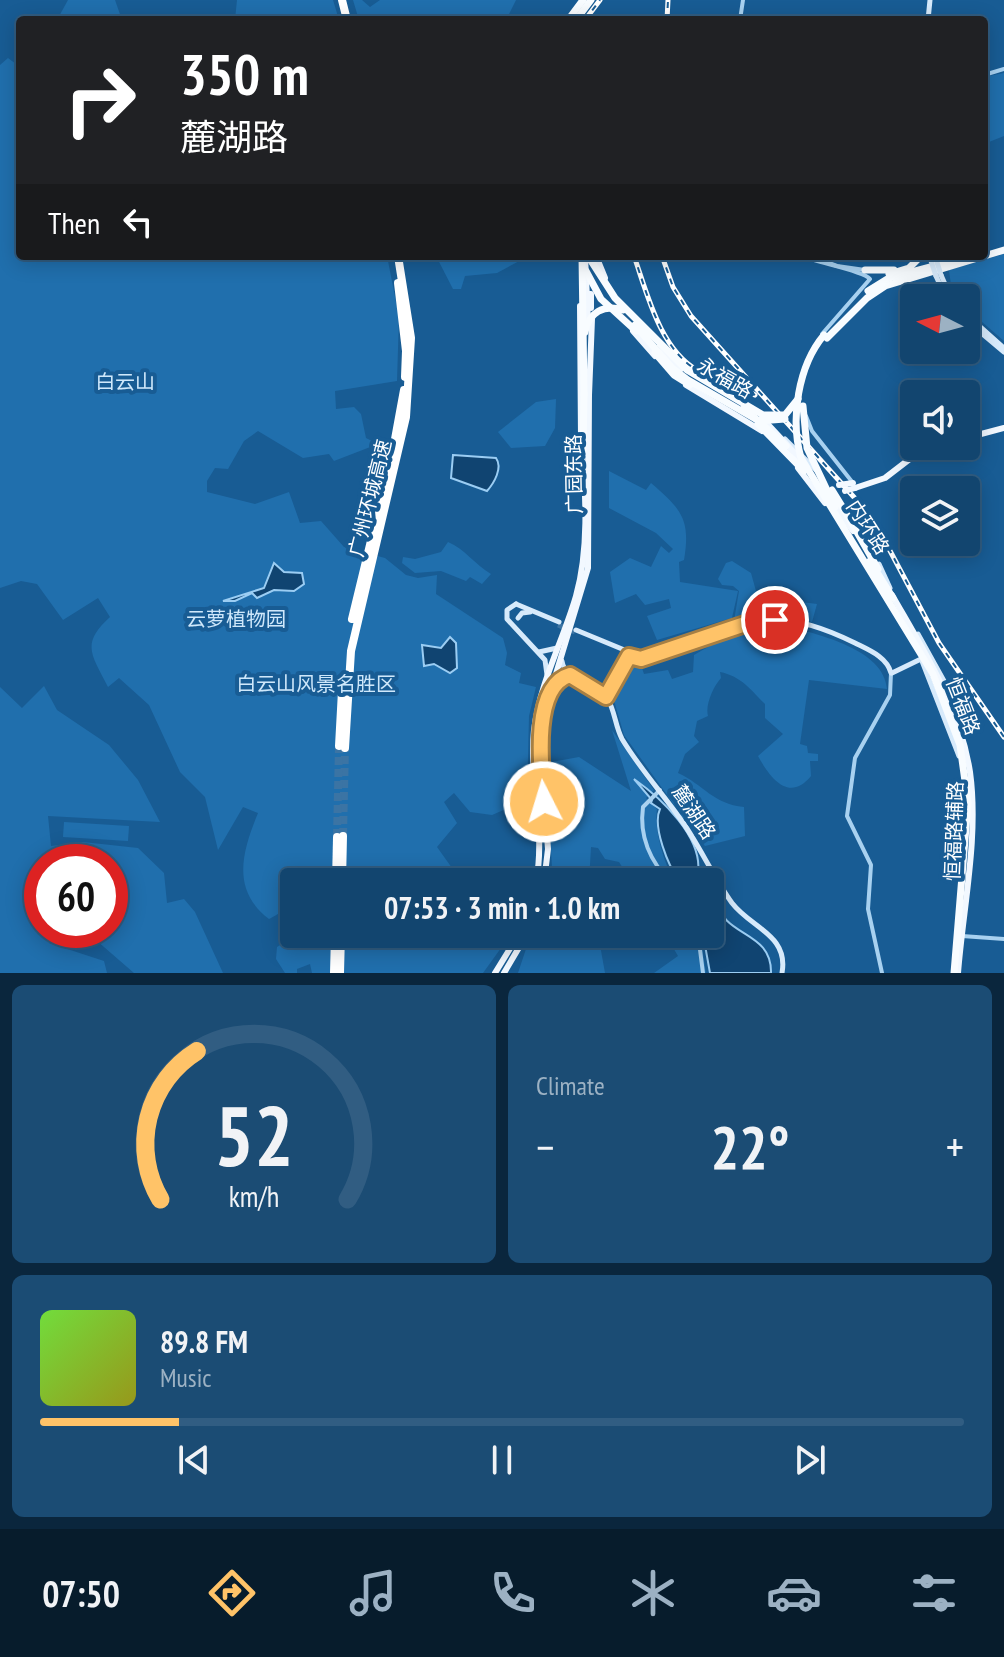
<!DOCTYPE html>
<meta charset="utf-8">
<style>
:root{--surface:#12456f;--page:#1b4c74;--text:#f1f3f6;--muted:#9cb1c3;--line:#315d82;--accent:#ffc368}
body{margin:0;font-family:"PT Sans Narrow","Noto Sans SC",sans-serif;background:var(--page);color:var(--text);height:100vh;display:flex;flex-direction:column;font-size:30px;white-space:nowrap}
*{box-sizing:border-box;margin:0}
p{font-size:26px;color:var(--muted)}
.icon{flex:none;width:44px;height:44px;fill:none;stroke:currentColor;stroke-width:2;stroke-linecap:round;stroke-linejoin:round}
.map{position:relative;height:973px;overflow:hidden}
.panel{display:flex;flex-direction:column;gap:12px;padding:12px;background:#0a263d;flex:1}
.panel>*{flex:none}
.top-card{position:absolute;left:16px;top:16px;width:972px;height:244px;border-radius:8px;box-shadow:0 4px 20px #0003,0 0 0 2px var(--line);background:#202124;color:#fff;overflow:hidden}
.needle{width:52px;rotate:276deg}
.tools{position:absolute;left:900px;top:284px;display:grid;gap:16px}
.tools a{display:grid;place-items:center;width:80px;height:80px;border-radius:8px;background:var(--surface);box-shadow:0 4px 20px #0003,0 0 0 2px var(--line);font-size:40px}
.speed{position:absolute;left:24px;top:844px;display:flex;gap:16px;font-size:40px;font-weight:700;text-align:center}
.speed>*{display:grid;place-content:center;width:104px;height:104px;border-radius:50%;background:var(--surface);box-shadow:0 4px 20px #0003,0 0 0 2px var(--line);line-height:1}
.speed .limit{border:12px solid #d22;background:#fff;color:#111}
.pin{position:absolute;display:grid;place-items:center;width:68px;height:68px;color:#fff;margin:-34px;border:4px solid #fff;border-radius:50%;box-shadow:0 2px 8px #0007}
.me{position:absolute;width:88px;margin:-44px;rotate:355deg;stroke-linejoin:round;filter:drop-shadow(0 0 6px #0008)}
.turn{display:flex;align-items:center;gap:28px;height:168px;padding:0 32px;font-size:36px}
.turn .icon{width:104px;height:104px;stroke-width:2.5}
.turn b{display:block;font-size:56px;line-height:68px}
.then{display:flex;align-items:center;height:76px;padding:0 32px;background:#0003;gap:16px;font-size:30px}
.big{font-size:60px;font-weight:700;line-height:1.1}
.panel .tile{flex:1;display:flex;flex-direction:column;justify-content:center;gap:12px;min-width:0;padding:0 28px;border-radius:12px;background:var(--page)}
.panel .dial{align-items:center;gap:0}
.dial svg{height:208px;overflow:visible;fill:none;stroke:var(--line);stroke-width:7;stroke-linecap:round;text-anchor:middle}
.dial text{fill:var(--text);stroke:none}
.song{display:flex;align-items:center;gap:24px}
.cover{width:96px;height:96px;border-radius:12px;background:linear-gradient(135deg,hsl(100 70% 55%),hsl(60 70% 35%))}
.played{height:8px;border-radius:4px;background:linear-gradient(90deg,var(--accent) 15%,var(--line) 15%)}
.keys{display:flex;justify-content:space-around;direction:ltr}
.heat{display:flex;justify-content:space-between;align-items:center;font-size:44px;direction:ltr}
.panel .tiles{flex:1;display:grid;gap:12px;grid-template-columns:1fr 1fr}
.tile:last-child{grid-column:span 2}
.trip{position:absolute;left:280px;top:868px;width:444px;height:80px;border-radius:8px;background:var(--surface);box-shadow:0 4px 20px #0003,0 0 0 2px var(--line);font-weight:700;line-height:80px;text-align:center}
.tabs{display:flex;height:128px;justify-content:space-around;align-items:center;background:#071c2c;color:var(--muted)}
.tabs .icon{width:56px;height:56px}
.tabs .current{color:var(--accent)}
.tabs b{font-size:36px;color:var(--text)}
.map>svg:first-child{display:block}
</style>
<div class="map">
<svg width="1004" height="973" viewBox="0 0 1004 973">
<rect width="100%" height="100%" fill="#185c94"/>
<g fill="#206fad">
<path d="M68,0H115L122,20H57Z"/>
<path d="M237,0H333L339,20H235Z"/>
<path d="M353,0H362L370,7L380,0H516L506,20H359Z"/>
<path d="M8,58L20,67V256H387L399,317L397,381L335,391L336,409L354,407L361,414L366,438L378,444L334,461L329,454L303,458L258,431L244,441L228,469L215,468L207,481V492L255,504L289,492L300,523L321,521L344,547L385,558L406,575L418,578L437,575L436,594L503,638L507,653L505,665L521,673L519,683L536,687L529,716L527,800L492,815L470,812L454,793L444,802L457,823L437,847L462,882H326L324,871L303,882H294C294,904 288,909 269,919C231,890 242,852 258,813L243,807L218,850L205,797L180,772L149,705L119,678L108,687C92,655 80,644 110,617L98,598L63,620L37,584L21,581L0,588V65Z"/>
<path d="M1004,73V136L984,144V77Z"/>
<path d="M1004,254V341L966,308V298H957L952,293L949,270Z"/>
<path d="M436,256H522L521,260L497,273L465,276L461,289H453Z"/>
<path d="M556,399L555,428L545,446L511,448L498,432L536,402Z"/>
<path d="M609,471L646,490L651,483C681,509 691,519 684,560L679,562L680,582L738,591L732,618L657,640L647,616L671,608L669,599L645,605L636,594L615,603L610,572L630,558L651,567L661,546L669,553L673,549L656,533L609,508Z"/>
<path d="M448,542C465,549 474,564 491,574L482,584L470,577L466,581L441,571L415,573L402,563L403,557L415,559L441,552Z"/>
<path d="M732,561L751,573L756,591L773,593L779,599L817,604L812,622L765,615L734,621L739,591L733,586L722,585L718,579L726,563Z"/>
<path d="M787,626C819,635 884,649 887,689L809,680L800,744L807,746L808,753L818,754V761H810L811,776C789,803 770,778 758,756L783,734L765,718V704C751,690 741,676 720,672L721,678C713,687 705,705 708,716L697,721L694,736L699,742L685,754L678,773C704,785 713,804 744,807L745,836L705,846L681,815L695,802L689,795L675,806L624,735L613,697L631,664L640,662L644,674L668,670L672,679L693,672L694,655C726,636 749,628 787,626Z"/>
<path d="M44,686L57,710L109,745L138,780L160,822L48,816L51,846L83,842L138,848L164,873L167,903L184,899L195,912L223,973H134L89,934L78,930H110V862H42V930H57L49,943L104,961L107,973H0V687L22,708Z"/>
<path d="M612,730L654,790L646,798L657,809C654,829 664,866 676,882H632L619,862L605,859L598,848L591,847L589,882H549L552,868L546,763L579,757L631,791Z"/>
<path d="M64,822L129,826L128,841L63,837Z"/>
<path d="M298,934H511L483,973H312L310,964L297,969V973H285L276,959L277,947Z"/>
<path d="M531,934H598L605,973H518Z"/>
<path d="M665,934H700L706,973H654L678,956Z"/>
</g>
<g fill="#104471" stroke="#9bcdf3" stroke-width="2">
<path d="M453,455L496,458C503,468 494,483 487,491L451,478Z"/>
<path d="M274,563L284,572L302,573L304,584L294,591L274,590L257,598L252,593L235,601H223L264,588Z"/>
<path d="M450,637L456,643L457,668L450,673L434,664L424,666L422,645L441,648Z"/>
<path d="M634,779C661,798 703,837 698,873L708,875L721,894L717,901C723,938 772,930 771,973H710L703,934H710V897L718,899L710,895V882H680C668,866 652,826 660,809L651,803L652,800Z"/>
</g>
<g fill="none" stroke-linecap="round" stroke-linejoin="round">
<path stroke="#3b74a4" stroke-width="5" stroke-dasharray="5 2.5" stroke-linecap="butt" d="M558,625L575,632"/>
<g stroke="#3b74a4" stroke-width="8" stroke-dasharray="8 4" stroke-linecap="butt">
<path d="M343,836L345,748"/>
<path d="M337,837L339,746"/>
</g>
<g stroke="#a8d1f0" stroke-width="4">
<path d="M740,20L743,0"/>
<path d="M984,75L1004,69"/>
<path d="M802,256C817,263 862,270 870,279L822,334"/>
<path d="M810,256L837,266L865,270"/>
<path d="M806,416L812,431L853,483"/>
<path d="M660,790L643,807C639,836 650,862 671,882"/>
<path d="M698,934L703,973"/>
<path d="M962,936L1004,939"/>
<path d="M882,973L868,909L871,865L847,816L855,758L890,695L891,673"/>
</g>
<g stroke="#d7eafb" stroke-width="5">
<path d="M928,20L930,0"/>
<path d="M941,275L951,298"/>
<path d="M936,276L946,298"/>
<path d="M966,314L1004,348"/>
<path d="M966,320L1004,352"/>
<path d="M785,439L816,470"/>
<path d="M879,564L890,588"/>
<path d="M516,604L507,610V619L545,660L547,675"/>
<path d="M516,604L559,622"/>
<path d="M518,618L522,613L530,612"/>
<path d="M576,630L639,656C734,633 757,594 855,643C869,650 887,657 891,673"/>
<path d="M918,634L944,681L957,715"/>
<path d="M539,652L557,648"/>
<path d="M562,661C565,683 596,681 607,698C615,710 615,726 622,739C640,769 664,795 684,824C701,849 714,878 732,903C751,928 789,935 782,973"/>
<path d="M922,661L959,756"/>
<path d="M892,673L923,658"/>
<path d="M606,697L630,654"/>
</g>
<g stroke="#f2f8ff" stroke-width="6">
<path d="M596,256L605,278"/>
<path d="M586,294H591V308"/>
<path d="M580,306L581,439"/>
<path d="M633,331L655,356"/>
<path d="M660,345L680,370"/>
<path d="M686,385L762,431"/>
<path d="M589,395L592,319"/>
<path d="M762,418L801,460"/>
<path d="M966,438L1004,428"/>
<path d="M798,468L825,503"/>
<path d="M855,488L885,478L911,458L937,446"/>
<path d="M834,504L853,531"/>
<path d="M892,595C924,651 960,707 970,772C979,837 963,908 958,973"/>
<path d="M536,882C546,831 529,781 534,730C540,682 563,641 576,596C589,550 586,496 582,450"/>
<path d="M544,882L548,849L540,741L545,710L588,568L589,393"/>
<path d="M495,973L519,934"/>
<path d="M504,973L527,934"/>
</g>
<g stroke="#f8fcff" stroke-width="7">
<path d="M576,20L591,0"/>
<path d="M934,264L971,256"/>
<path d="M865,270H894"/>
<path d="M868,291L889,278L938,265"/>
<path d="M827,338L867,298L885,286L1004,250"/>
<path d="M655,353L674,375L690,385"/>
<path d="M744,408L786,446"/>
<path d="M583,451L584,394"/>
<path d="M845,511L878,569"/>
</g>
<g stroke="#fff" stroke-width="8">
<path d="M342,0L347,20"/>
<path d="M398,283L406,351L405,377"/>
<path d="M352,619L393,450L404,390"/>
<path d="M339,746L342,691"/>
<path d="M345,748L351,651L406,417L411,338L398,256"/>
<path d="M336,882L337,837"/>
<path d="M342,882L343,836"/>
<path d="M334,973L335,934"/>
<path d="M340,973L341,934"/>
</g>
<defs>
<g id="rail">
<path d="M585,20L600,0"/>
<path d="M667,20L668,0"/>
<path d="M634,256C647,293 660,349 697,370C716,380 737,384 755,395"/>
<path d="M662,256L673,287L691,316L861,505L888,547L939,643L1004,737"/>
</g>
</defs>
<use href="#rail" stroke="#fff" stroke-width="5"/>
<use href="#rail" stroke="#185c94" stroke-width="2" stroke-dasharray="6" stroke-linecap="butt"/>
<g stroke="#d7eafb" stroke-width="5">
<path d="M935,256L941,275"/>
<path d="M930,258L936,276"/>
</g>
<g stroke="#f2f8ff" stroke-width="6">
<path d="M585,256L588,320"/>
<path d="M839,485L853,483"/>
<path d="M845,491L855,488"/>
</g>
<g stroke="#f8fcff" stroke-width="7">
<path d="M568,20L583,0"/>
<path d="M582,256L584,394"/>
<path d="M588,256L615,298L687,370L763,415H785L798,399"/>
<path d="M586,271L601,299L636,331"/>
<path d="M889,274L909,268L921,256"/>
<path d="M635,325L672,368L688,380L759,421L785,419"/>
<path d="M585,332C589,312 604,304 623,310"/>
<path d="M824,335C798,366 790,419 801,458L933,674L960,745L968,803L954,973"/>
<path d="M803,406L807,448L835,507"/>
<path d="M758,424L804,471"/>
<path d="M832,490L845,511"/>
<path d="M870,561L893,598"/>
</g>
</g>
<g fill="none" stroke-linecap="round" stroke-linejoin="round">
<defs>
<path id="route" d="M544,802C541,770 531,686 570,675L606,697L629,656L641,659L748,623L775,620"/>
</defs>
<use href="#route" stroke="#a67f44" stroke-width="20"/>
<use href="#route" stroke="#ffc368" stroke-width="14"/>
</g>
<g text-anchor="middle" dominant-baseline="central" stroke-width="8" stroke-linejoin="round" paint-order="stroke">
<g font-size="20" fill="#fff" stroke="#185c94">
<text transform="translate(725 378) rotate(30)">永福路</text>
<text transform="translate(574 474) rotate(-91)">广园东路</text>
<text transform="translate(370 498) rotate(-76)">广州环城高速</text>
<text transform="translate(868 527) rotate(57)">内环路</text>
<text transform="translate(963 706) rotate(69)">恒福路</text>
<text transform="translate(694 812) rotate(56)">麓湖路</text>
<text transform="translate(954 831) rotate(-88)">恒福路辅路</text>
</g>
<g font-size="20" fill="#cfe8fb" stroke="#185c94">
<text x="125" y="382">白云山</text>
<text x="236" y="619">云萝植物园</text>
<text x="316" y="684">白云山风景名胜区</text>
</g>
</g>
</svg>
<div class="tools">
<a><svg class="needle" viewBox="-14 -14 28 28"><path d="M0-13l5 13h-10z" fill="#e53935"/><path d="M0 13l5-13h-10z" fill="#9cb1c3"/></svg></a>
<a><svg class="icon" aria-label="sound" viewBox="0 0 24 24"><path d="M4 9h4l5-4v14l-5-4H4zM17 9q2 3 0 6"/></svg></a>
<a><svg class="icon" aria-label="layers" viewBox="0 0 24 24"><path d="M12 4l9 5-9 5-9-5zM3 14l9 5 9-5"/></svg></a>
</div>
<div class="speed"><div class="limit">60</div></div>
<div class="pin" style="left:775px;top:620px;background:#d93025"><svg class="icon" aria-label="arrive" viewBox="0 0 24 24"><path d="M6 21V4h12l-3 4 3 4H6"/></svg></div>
<svg class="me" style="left:544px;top:802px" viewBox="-20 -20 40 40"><circle r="17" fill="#ffc368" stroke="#fff" stroke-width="3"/><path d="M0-11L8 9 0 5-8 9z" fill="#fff"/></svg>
<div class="trip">07:53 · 3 min · 1.0 km</div>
<div class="top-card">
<div class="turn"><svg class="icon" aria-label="right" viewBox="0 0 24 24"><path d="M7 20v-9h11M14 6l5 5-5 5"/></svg><div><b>350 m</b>麓湖路</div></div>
<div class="then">Then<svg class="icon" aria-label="left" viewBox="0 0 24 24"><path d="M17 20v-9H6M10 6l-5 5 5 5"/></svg></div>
</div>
</div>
<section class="panel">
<div class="tiles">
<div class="tile dial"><svg viewBox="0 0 100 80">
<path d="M14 69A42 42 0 1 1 86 69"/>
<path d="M14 69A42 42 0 0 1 28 12" stroke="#ffc368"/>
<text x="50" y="56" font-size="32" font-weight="700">52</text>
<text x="50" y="72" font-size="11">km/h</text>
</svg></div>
<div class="tile"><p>Climate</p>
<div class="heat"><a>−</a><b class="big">22°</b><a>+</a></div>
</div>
<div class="tile">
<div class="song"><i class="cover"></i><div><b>89.8 FM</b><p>Music</p></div></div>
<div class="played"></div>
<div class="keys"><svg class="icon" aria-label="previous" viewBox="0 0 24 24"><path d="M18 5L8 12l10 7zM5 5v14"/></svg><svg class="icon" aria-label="pause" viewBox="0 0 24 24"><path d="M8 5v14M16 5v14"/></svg><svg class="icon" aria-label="next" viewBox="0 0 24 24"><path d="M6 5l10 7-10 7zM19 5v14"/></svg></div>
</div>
</div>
</section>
<nav class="tabs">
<b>07:50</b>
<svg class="icon current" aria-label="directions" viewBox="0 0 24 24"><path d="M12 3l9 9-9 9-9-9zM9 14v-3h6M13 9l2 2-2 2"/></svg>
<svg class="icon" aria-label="music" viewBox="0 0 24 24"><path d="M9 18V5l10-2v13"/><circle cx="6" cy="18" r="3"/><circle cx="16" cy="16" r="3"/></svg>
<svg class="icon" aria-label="phone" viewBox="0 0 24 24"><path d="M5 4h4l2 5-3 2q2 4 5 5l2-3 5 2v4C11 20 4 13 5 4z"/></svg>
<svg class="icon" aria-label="climate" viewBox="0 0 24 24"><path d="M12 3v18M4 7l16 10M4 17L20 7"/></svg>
<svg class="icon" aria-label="car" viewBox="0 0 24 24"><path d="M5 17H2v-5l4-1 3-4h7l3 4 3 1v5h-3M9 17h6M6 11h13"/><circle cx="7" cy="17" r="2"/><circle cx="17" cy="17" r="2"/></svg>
<svg class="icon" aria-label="filters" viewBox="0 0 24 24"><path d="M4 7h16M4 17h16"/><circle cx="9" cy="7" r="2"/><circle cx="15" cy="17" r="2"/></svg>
</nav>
